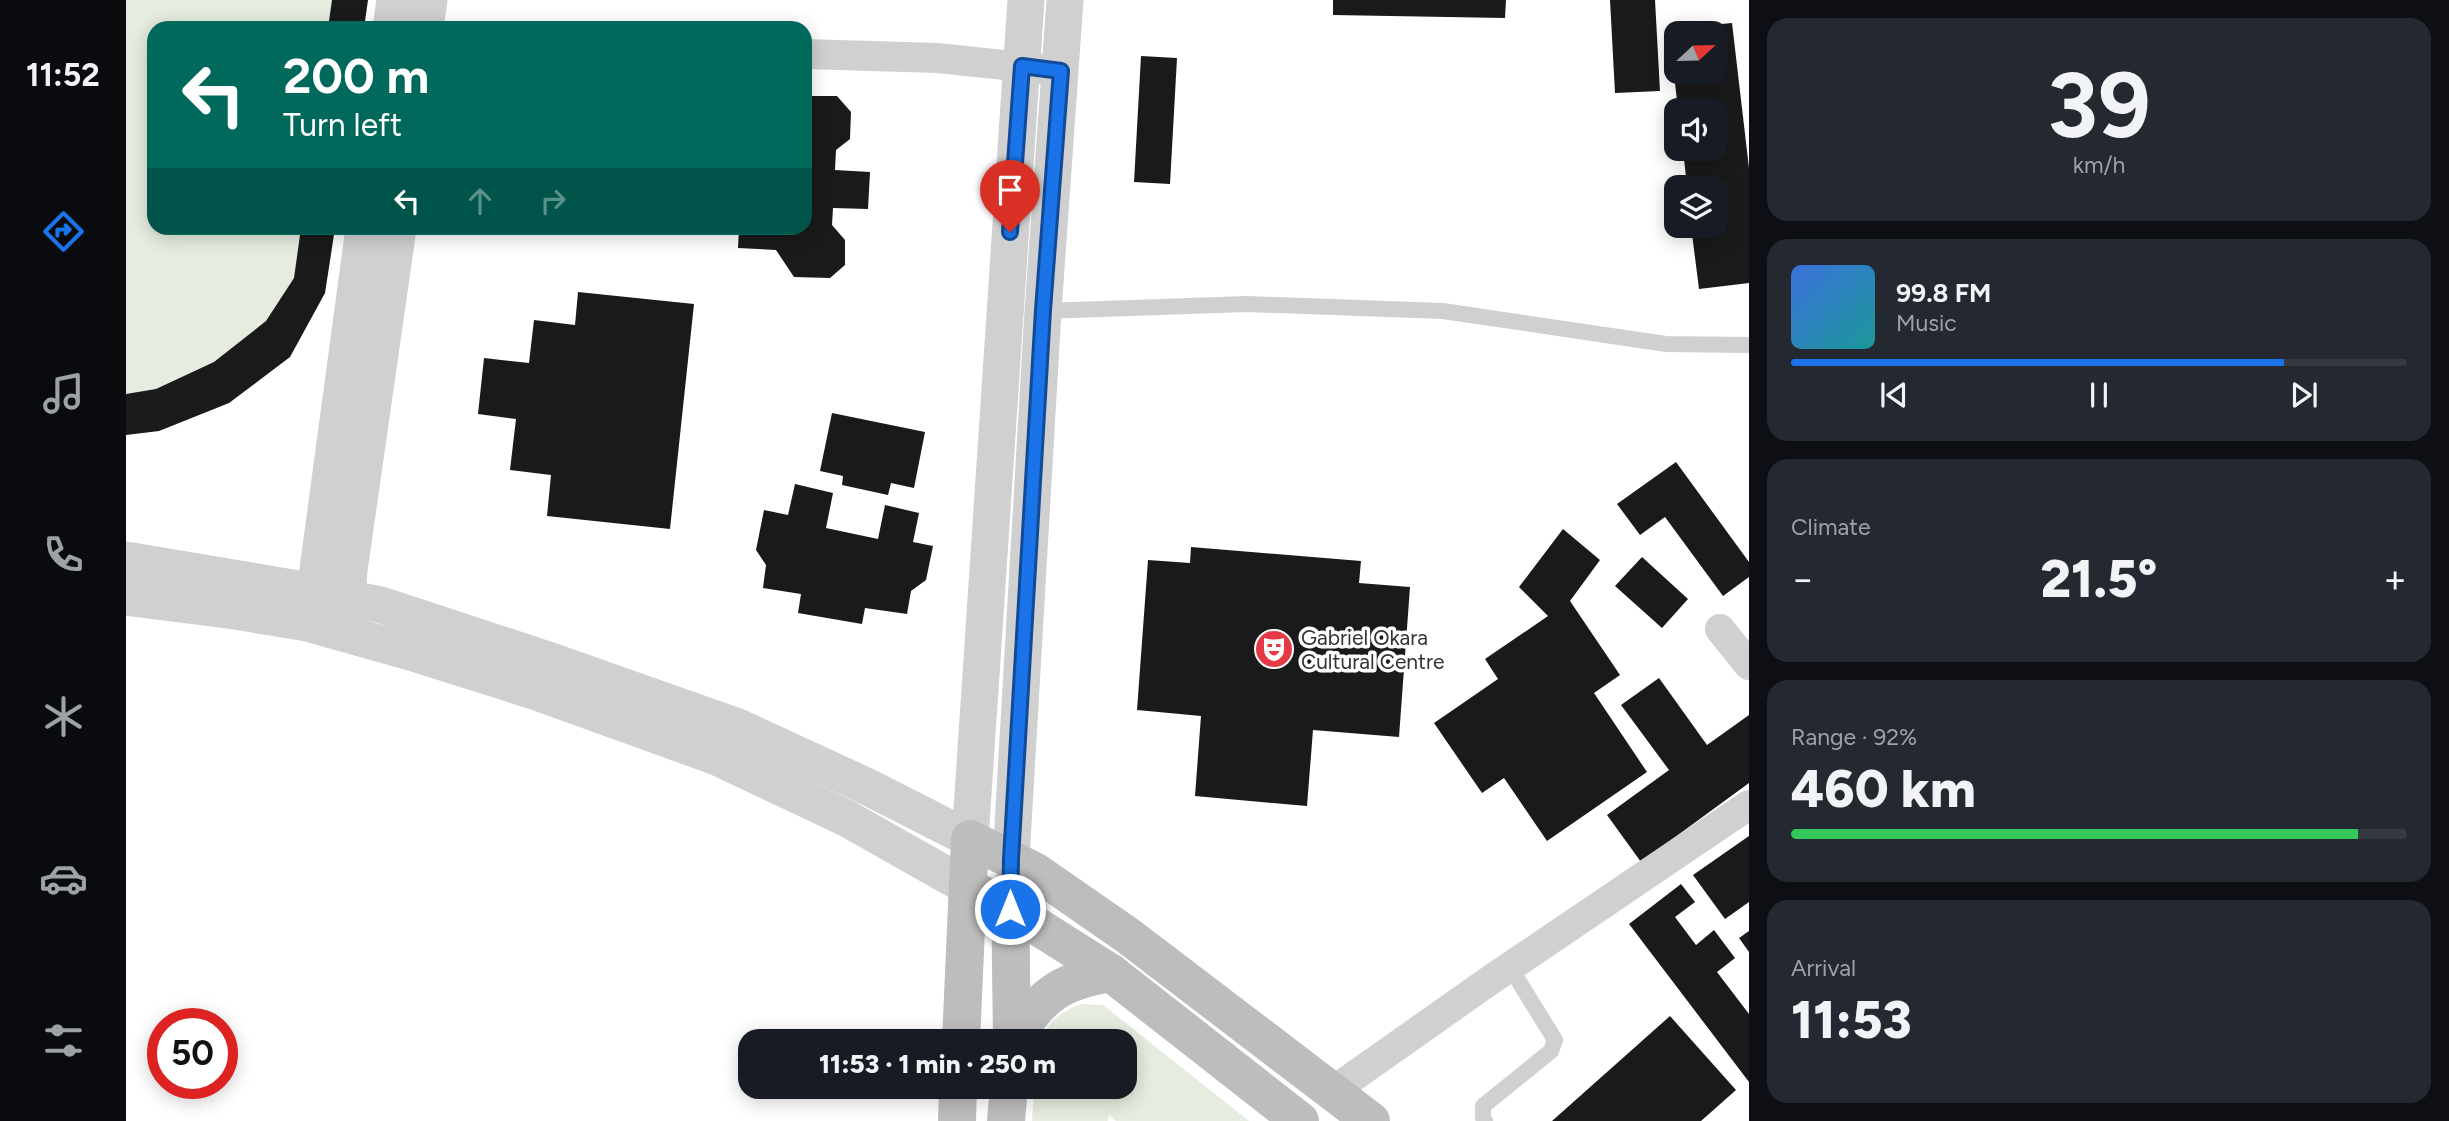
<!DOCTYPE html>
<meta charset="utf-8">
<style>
:root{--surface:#171b24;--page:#242831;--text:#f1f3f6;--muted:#9ea1a6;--line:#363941;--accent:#1a73e8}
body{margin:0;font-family:Figtree,sans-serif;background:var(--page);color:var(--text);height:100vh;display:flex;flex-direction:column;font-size:26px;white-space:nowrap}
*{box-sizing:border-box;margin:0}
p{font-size:23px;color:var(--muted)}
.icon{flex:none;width:38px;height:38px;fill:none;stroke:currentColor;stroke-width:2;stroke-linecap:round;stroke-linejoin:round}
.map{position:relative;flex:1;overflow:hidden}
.drawer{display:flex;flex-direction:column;gap:18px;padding:18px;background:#0d0f14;width:700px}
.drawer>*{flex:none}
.hud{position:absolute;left:21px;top:21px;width:665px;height:214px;border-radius:21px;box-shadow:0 4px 18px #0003;background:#00695c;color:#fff;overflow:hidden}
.needle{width:46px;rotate:68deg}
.fabs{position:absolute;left:1538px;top:21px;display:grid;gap:14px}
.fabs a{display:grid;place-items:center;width:63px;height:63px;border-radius:14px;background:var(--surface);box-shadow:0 4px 18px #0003;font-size:35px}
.speed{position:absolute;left:21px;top:1008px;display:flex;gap:14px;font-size:35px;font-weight:700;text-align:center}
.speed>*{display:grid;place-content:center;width:91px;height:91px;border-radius:50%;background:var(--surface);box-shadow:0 4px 18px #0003;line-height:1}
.speed .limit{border:10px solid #d22;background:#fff;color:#111}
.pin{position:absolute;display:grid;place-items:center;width:60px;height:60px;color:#fff;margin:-72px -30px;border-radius:50% 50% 50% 0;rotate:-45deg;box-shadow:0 0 7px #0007}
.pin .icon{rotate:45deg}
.me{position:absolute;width:77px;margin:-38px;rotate:0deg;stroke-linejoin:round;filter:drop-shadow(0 0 5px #0008)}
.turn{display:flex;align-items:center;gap:24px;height:147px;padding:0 21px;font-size:32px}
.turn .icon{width:91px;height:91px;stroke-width:2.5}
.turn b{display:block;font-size:49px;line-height:60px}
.lanes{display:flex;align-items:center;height:66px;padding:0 21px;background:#0003;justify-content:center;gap:35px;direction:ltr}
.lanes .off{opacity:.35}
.big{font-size:52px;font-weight:800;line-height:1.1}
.drawer .card{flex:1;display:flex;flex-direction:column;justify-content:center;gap:10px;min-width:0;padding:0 24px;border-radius:21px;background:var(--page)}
.drawer .dial{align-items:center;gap:0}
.dial b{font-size:91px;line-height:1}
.song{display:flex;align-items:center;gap:21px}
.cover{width:84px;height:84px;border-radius:10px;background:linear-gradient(135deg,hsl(220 70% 55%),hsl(180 70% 35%))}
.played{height:7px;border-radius:4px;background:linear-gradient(90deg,var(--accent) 80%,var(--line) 80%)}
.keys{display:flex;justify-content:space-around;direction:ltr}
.heat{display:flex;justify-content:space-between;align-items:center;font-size:38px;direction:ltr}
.charge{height:10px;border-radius:5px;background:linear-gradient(90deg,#34c759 92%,var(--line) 0)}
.trip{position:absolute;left:612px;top:1029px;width:399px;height:70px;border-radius:21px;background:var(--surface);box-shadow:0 4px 18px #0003;font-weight:800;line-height:70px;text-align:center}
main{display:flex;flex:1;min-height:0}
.tabs{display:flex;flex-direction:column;width:126px;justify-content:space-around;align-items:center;background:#090b0e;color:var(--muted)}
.tabs .icon{width:49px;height:49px}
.tabs .selected{color:var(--accent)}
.tabs b{font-size:32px;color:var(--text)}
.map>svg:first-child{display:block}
</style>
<main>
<nav class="tabs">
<b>11:52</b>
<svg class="icon selected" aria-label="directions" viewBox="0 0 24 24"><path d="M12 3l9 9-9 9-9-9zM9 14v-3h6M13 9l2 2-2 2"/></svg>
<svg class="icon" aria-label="music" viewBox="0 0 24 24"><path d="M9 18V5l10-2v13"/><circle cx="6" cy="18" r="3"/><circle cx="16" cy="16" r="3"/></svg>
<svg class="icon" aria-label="phone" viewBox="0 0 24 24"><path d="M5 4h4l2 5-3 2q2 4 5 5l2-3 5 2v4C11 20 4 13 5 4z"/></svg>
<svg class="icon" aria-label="climate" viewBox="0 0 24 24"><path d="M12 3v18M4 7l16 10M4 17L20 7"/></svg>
<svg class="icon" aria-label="car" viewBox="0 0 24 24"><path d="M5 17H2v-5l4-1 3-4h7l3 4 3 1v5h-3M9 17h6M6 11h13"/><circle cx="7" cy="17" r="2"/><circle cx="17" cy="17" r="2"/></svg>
<svg class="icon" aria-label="filters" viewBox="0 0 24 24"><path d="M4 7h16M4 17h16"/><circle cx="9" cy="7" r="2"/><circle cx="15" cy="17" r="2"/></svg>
</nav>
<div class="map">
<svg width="1623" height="1121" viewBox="0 0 1623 1121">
<rect width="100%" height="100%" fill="#fff"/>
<g fill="#e6ecdf">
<path d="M0,0H242L238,28H28V228H209L199,293L164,357L103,403L33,431L0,435Z"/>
<path d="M955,1004L977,1005L1123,1121H990L983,1115L982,1121H906L908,1087H999V1041H915C922,1020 934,1013 955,1004Z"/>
</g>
<g fill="#1a1a1a" fill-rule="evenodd">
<path d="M206,0H242L238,28H202Z"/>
<path d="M1207,0H1380L1379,18L1207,15Z"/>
<path d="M1484,0H1529L1534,91L1489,93Z"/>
<path d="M1606,23L1623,168V283L1573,289L1565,226H1589V187H1561L1557,149H1589V110H1552L1543,29ZM1550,33H1589V72H1550Z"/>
<path d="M1015,56L1051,58L1044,184L1008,182Z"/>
<path d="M680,96H711L725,112L724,139L710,150L709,170L744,172L742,209L707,208L706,225L719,240V265L704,278L668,277L650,250L612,248L613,228H679Z"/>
<path d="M175,228H209L199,293L164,357L103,403L33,431L0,435V394L30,389L88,362L140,321L168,278Z"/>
<path d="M452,292L568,304L544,529L421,516L425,475L384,470L390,419L352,414L358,358L403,363L408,320L449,325Z"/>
<path d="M706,413L799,432L788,488L765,483L762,495L716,485L717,476L694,471Z"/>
<path d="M1550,462L1623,562V577L1597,596L1539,517L1514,535L1491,504Z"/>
<path d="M669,484L707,493L700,528L752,539L759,505L793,513L787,542L807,546L800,580L785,591L781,614L739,608L736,624L672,613L675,594L637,588L640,565L630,550L638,510L662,515Z"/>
<path d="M1437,529L1474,560L1444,601L1494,675L1468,693L1521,772L1421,841L1378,778L1356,793L1308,723L1372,679L1359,659L1422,616L1393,587Z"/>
<path d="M1065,547L1235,561L1233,583L1284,587L1273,737L1187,730L1181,806L1069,796L1075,716L1011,710L1022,560L1064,563Z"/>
<path d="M1516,557L1562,599L1536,628L1489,586Z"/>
<path d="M1533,678L1581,745L1623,715V783L1515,862L1481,815L1543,770L1495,705Z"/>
<path d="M1623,836V902L1599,919L1567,875Z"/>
<path d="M1555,884L1569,902L1549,917L1570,945L1588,930L1609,958L1591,972L1623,1014V1082L1503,924Z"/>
<path d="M1623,931V952L1613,938Z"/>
<path d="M1544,1016L1610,1090L1575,1121H1426Z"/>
</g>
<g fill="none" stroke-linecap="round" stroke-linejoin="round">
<g stroke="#d0d0d0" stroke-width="16">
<path d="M917,311L1121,304L1317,311L1540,344L1623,345"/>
<path d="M1359,1121L1357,1118V1106L1425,1051L1429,1040L1384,967"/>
</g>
<g stroke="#d0d0d0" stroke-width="30">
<path d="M679,54L812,58L916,69"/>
<path d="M1594,629L1623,665"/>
<path d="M1207,1091L1363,981L1623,805"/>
</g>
<g stroke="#d0d0d0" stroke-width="37">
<path d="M265,28L269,0"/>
<path d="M299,28L303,0"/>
<path d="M0,560L202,594L255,605L428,662L612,727L742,787L844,839L900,0"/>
<path d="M0,597L109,611L181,623L291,654L411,692L591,757L720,818L842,887"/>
<path d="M183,615L189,592L238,228"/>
<path d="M219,623L223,570L272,228"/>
<path d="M885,859L917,311L939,0"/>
</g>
<g stroke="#bdbdbd" stroke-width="38">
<path d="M842,887L884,909L985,973L1174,1121"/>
<path d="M884,889L886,1041"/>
<path d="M886,1040C917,996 930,982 985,973"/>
<path d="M835,1041L844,839L910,872L1001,935L1245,1121"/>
<path d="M831,1121L832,1087"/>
<path d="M880,1121L883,1087"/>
</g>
</g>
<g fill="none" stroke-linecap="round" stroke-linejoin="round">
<defs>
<path id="route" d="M884,232L896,66L935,71L917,310L885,859L884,909"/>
</defs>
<use href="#route" stroke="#114b97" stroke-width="18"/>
<use href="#route" stroke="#1a73e8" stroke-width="12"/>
</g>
<defs>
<symbol id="theatre-disc" viewBox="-11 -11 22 22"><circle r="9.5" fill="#e63946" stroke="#fff"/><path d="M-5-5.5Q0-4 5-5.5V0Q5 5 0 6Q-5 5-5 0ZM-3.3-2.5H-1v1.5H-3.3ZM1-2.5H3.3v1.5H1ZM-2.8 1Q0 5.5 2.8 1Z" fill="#fff"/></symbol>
</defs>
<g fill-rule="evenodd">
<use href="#theatre-disc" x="1126" y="627" width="44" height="44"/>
</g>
<g text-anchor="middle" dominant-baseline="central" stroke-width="7" stroke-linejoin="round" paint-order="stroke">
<g font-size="21" fill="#333" stroke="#fff" text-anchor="start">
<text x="1175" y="637">Gabriel Okara<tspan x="1175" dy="24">Cultural Centre</tspan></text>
</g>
</g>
</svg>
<div class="fabs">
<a><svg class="needle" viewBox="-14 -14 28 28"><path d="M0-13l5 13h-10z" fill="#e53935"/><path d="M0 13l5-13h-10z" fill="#9ea1a6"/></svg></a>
<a><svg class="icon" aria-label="sound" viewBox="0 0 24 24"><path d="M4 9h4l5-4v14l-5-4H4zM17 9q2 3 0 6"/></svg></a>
<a><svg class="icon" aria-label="layers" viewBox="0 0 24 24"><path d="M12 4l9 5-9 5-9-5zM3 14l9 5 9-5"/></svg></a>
</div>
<div class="speed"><div class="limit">50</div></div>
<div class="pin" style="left:884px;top:232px;background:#d93025"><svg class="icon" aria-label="arrive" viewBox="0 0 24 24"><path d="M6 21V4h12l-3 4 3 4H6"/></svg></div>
<svg class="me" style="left:884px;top:909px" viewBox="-20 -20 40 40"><circle r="17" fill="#1a73e8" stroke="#fff" stroke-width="3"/><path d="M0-11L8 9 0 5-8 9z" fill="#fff"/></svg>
<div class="trip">11:53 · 1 min · 250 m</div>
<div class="hud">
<div class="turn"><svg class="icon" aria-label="left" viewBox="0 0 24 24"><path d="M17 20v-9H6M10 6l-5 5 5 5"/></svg><div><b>200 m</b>Turn left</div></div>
<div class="lanes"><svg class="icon" aria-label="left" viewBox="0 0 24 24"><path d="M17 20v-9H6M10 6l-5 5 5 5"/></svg><svg class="icon off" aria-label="ahead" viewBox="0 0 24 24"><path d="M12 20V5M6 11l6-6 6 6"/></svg><svg class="icon off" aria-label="right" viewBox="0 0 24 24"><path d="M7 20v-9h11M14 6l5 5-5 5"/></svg></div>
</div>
</div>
<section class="drawer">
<div class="card dial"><b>39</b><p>km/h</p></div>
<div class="card">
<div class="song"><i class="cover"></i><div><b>99.8 FM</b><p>Music</p></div></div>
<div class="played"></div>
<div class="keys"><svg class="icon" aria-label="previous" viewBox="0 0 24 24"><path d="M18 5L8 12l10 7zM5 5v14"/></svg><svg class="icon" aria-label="pause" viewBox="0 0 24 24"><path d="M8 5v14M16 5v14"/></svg><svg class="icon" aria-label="next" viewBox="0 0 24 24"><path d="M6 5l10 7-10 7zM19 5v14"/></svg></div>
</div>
<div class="card"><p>Climate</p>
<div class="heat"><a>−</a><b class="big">21.5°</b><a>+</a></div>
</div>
<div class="card"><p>Range · 92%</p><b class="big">460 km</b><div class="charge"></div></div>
<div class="card"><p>Arrival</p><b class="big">11:53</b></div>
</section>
</main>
